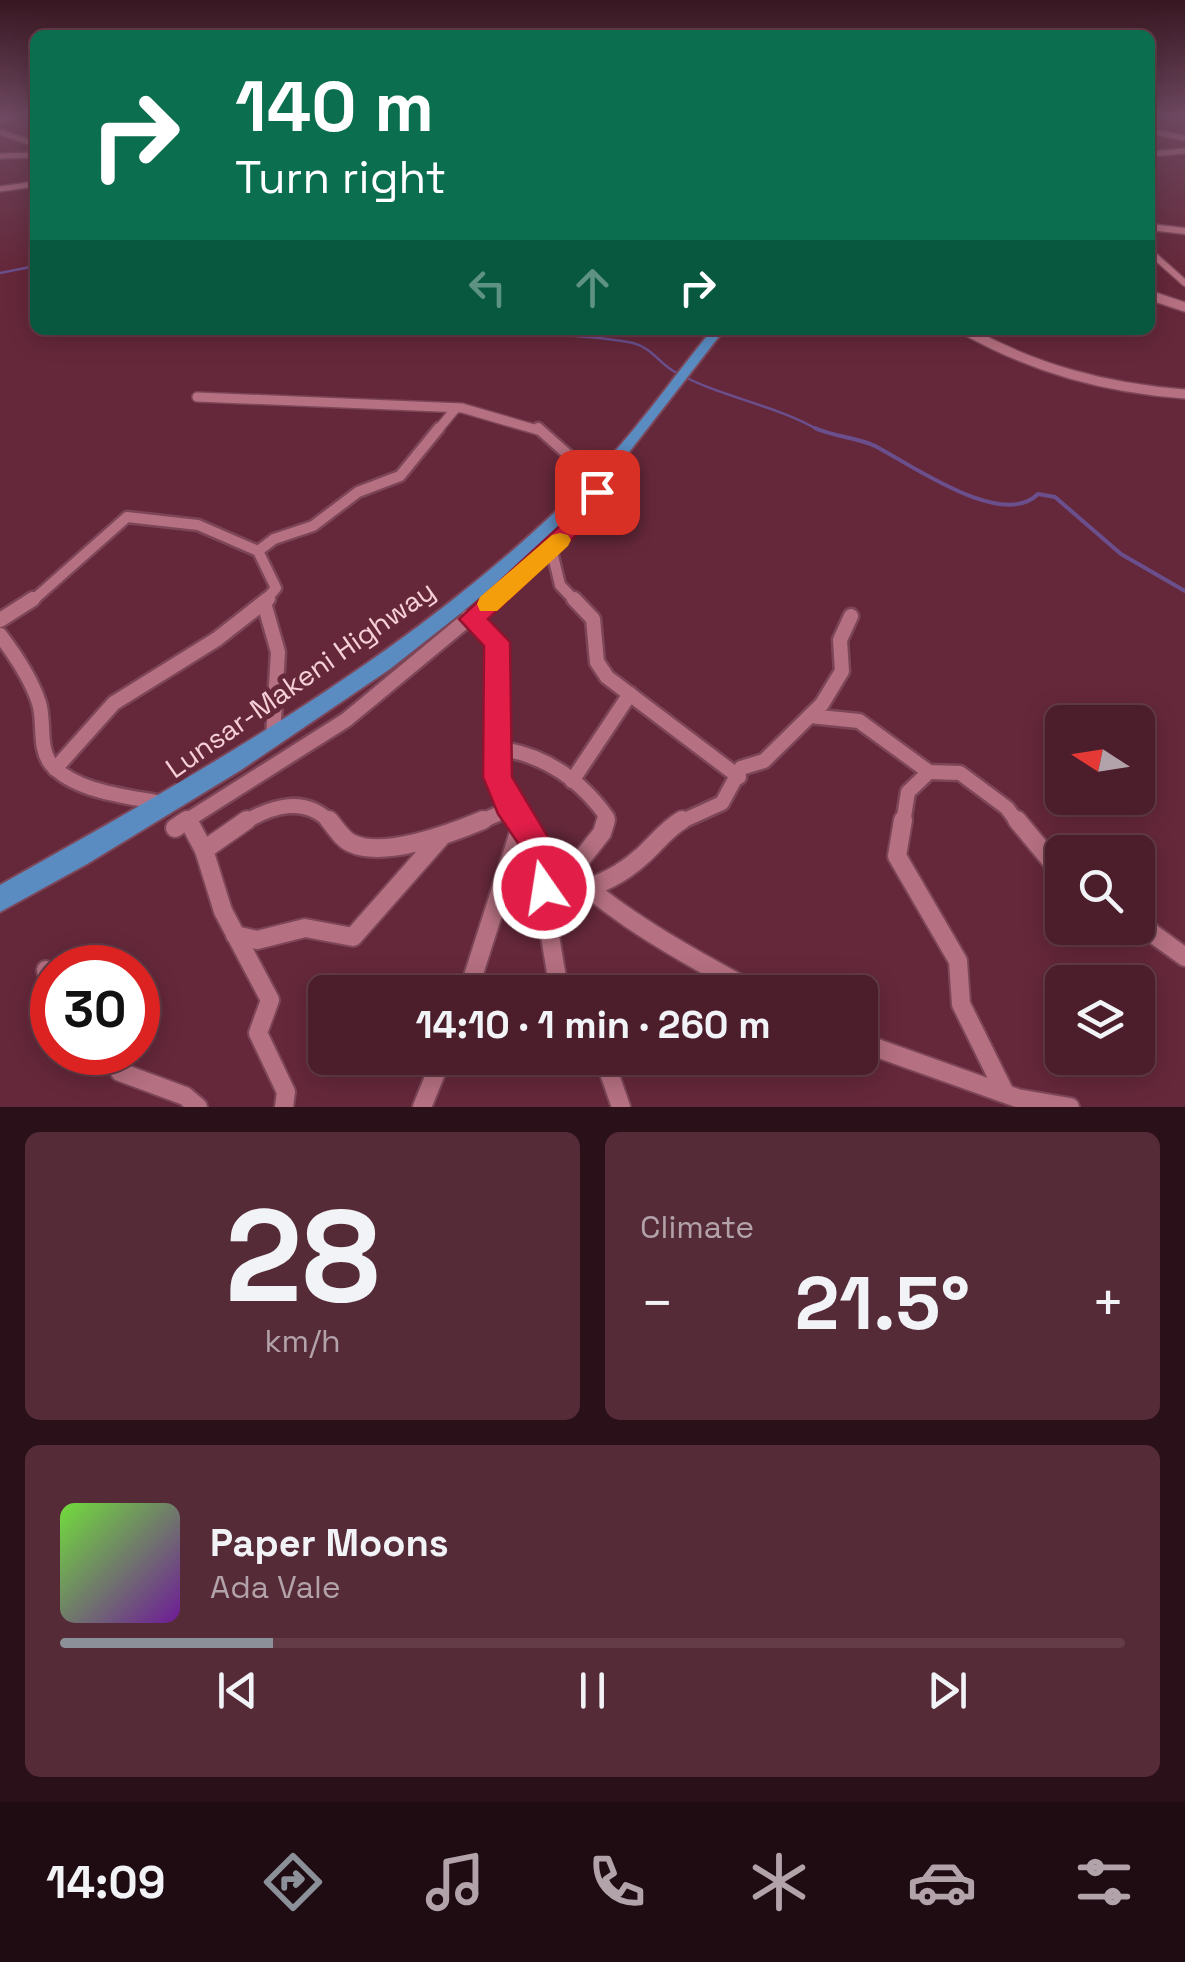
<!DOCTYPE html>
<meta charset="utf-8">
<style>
:root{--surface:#4c1e2c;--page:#562b38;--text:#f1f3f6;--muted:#b2a2a9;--line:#633c48;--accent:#8c9099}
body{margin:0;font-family:"Space Grotesk",sans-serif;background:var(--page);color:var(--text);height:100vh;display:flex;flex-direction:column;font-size:38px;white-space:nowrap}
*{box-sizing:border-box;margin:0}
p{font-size:32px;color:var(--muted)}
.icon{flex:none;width:55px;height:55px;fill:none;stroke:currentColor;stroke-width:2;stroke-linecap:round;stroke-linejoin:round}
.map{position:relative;height:1107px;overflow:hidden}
.details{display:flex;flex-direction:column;gap:25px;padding:25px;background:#2a1018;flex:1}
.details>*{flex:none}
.top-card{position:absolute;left:30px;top:30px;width:1125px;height:305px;border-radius:15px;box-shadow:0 5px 25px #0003,0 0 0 2px var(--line);background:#0b6e4f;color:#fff;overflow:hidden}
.needle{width:65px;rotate:282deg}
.buttons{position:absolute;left:1045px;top:705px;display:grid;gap:20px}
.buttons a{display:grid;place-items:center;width:110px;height:110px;border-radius:15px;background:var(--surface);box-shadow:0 5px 25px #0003,0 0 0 2px var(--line);font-size:50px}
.speed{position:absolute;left:30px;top:945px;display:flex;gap:20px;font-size:50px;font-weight:700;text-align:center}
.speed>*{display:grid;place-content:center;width:130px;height:130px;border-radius:50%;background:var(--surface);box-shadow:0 5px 25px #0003,0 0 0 2px var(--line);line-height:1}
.speed .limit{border:15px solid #d22;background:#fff;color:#111}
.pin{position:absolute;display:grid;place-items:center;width:85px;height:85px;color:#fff;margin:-42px;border-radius:20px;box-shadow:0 5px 15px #0006}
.me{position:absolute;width:110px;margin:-55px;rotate:347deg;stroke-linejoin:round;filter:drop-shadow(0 0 8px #0008)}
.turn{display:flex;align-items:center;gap:35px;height:210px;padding:0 40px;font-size:45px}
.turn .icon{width:130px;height:130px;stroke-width:2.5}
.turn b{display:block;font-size:70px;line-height:85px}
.lanes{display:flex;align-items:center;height:95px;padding:0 40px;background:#0003;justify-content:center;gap:50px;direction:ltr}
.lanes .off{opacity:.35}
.big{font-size:75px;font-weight:600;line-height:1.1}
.details .tile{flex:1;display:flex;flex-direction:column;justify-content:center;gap:15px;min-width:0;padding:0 35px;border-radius:15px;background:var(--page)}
.details .dial{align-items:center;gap:0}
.dial b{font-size:130px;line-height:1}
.song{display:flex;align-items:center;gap:30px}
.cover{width:120px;height:120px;border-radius:15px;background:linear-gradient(135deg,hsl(100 70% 55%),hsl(280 70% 35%))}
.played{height:10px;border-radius:5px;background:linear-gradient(90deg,var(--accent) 20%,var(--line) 20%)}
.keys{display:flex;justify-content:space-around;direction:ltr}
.heat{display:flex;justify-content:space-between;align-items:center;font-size:55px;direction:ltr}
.details .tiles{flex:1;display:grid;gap:25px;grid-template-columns:1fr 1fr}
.tile:last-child{grid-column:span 2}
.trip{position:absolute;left:308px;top:975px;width:570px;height:100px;border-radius:15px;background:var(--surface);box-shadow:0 5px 25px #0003,0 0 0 2px var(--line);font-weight:600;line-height:100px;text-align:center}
.tab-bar{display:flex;height:160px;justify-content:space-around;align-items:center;background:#1e0c12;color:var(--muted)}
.tab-bar .icon{width:70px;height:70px}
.tab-bar .current{color:var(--accent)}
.tab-bar b{font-size:45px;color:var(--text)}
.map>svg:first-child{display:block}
</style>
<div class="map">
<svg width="1185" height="1107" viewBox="0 0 1185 1107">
<rect width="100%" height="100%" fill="#65283a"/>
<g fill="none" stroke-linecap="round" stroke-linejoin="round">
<g stroke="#6b4f8d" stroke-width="2.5">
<path d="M0,273L35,266"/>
<path d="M203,330L243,334L267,330"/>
<path d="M450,330H477"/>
<path d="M502,330C546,336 590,334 633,343C653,348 660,365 677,373C723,398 776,405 820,431"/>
</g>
<path stroke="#6b4f8d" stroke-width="4" d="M815,428C834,437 857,437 875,446C912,465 1002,530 1038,494L1055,497L1121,554L1185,591"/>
<defs>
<g id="street-far5">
<path d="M0,122L13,115"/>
<path d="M1150,131L1185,138"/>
<path d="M0,132L35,144"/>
<path d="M1150,154L1185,151"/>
<path d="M0,156L35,155"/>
<path d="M0,189L35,184"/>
</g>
<g id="street-far4">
<path d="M1150,227L1185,231"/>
<path d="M1150,252L1185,283"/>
<path d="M1150,295L1160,298"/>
</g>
<g id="street-far3">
<path d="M1152,296L1185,307"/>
<path d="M771,330H803"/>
<path d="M965,330C1035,369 1105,388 1185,394"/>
<path d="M197,397L462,408L541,431"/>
<path d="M437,431L456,408"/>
</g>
<g id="street-far2">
<path d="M538,428L574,460L603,473"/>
<path d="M533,540L552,552L560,585L576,602"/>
<path d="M258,551L274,539L313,526L358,492L400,476L439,428"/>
<path d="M31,602L127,517L198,525L258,551L276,588L264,602"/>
<path d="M490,602L600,501V494L591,488"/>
</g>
<g id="street-far1">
<path d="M574,599L593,619L597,662L607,677L739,777"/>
<path d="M264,603L278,652L273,737"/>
<path d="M468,617L497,642C499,704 481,770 522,823"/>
<path d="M0,620L33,599"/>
<path d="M0,635C16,656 31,678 39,703C45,722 38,748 51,764C75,792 127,796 161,803"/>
<path d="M810,716L859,721L929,772L960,773L1007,808L1018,823"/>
<path d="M496,748C543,754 580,779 607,817L605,823"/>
<path d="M55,769L114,703L217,639L268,599"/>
<path d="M572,781L630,694"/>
<path d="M183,823L346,720L492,599"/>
<path d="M243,823C272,806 305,795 331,823"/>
<path d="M477,823L512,808"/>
<path d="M678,823L722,803L741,768L764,761L822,704L842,671L840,640L851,616"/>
<path d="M903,823L908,792L929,772"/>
</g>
<g id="street">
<path d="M188,820L204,850L223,911L270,1000L258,1033L286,1092L284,1107"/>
<path d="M329,820C336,828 342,839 351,843C383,859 452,833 483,820"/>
<path d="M520,820C581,897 670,947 755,992"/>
<path d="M903,820L897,856L958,961L961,1004L1005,1093"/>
<path d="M1017,820L1062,874"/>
<path d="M175,828L187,820"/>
<path d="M534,841L557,978L570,992"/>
<path d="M204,850L247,820"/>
<path d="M571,872L602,833L606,820"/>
<path d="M500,898C551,900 601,893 641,857C655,845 665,830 682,820"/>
<path d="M1138,923L1185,957"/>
<path d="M235,935L257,940L305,928L353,937L442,836"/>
<path d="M46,970L52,993"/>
<path d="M468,992L522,823"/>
<path d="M860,1042L1017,1098L1070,1107"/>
<path d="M111,1052L120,1072L185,1096L198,1107"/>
<path d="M604,1058L621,1107"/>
<path d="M422,1107L442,1058"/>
</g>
<path id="primary" d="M712,330H724L612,474L530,555L461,613L390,669L241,770L87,864L0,912V885C206,769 418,651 586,482C633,436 670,381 712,330Z"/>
</defs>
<use href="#street-far5" stroke="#7c4658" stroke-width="8"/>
<use href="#street-far4" stroke="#7c4658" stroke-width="9"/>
<use href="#street-far3" stroke="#7c4658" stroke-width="12"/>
<use href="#street-far2" stroke="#7c4658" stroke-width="15"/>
<use href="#street-far1" stroke="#7c4658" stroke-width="19"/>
<use href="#street" stroke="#7c4658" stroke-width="22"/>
<use href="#primary" stroke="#7c4658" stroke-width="4"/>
<use href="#street-far5" stroke="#b57081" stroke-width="5"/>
<use href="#street-far4" stroke="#b57081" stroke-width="6"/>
<use href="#street-far3" stroke="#b57081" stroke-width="9"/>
<use href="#street-far2" stroke="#b57081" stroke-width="10"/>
<use href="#street-far1" stroke="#b57081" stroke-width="14"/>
<use href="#street" stroke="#b57081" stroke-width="18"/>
<use href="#primary" fill="#5a8cc2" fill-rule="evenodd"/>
</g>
<linearGradient id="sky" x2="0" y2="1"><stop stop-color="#381620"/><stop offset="0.43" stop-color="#6d4860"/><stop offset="1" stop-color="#6d4860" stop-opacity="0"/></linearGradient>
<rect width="1185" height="270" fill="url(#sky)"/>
<path fill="#e11d48" stroke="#92132f" stroke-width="2.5" d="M597,485L605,487L611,501L607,506L488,619L510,642L512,777L548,837L561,888L556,899L544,904L532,899L518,843L498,814L483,777L484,646L459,619L589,499L590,487Z"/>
<path fill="#f59e0b" d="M560,533L568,535L571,540L568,546L497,611H480L477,604L480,597L552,535Z"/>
<g text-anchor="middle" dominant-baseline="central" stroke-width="10" stroke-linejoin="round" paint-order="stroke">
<g font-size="28" fill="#f6cfd7" stroke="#65283a">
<text transform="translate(300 679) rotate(-35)">Lunsar-Makeni Highway</text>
</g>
</g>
</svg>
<div class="buttons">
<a><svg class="needle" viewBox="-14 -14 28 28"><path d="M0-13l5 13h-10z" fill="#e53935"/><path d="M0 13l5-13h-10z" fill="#b2a2a9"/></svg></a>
<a><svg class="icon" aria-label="search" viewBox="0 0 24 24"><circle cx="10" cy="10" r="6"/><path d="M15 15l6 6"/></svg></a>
<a><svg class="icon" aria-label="layers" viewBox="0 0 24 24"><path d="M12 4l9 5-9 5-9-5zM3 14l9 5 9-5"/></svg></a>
</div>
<div class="speed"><div class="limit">30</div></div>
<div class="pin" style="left:597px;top:492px;background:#d93025"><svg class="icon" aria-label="arrive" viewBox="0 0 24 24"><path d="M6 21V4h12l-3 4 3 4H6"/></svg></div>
<svg class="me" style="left:544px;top:888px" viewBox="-20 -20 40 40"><circle r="17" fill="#e11d48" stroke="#fff" stroke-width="3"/><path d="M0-11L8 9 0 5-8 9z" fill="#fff"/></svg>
<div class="trip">14:10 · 1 min · 260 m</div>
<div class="top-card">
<div class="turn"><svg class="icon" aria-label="right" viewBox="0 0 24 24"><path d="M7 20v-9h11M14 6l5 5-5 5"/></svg><div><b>140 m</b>Turn right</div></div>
<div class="lanes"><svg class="icon off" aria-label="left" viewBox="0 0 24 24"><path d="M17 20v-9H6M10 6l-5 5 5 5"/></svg><svg class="icon off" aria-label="ahead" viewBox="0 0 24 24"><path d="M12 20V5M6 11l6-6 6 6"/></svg><svg class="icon" aria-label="right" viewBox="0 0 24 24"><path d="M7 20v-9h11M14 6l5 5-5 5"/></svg></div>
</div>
</div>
<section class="details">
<div class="tiles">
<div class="tile dial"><b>28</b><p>km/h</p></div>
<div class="tile"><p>Climate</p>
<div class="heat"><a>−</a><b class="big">21.5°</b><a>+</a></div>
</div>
<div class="tile">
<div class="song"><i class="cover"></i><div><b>Paper Moons</b><p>Ada Vale</p></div></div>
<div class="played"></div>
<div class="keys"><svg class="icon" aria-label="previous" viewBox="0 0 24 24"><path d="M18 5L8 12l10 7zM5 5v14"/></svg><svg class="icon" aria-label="pause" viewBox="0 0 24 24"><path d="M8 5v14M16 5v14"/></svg><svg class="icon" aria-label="next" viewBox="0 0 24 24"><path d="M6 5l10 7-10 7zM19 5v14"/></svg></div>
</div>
</div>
</section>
<nav class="tab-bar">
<b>14:09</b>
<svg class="icon current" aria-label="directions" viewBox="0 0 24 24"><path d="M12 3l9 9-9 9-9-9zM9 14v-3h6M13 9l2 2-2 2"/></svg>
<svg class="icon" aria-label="music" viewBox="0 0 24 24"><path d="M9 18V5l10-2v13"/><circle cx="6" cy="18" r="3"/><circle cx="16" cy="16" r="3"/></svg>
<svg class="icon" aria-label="phone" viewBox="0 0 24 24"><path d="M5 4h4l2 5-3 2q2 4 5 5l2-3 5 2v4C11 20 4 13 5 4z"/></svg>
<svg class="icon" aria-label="climate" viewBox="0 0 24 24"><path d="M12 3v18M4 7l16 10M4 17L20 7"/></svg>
<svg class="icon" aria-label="car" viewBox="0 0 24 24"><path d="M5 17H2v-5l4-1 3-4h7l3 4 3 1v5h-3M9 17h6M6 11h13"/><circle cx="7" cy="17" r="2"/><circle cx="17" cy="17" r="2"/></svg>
<svg class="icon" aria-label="filters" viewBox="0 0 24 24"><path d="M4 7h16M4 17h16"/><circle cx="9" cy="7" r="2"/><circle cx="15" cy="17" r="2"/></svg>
</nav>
